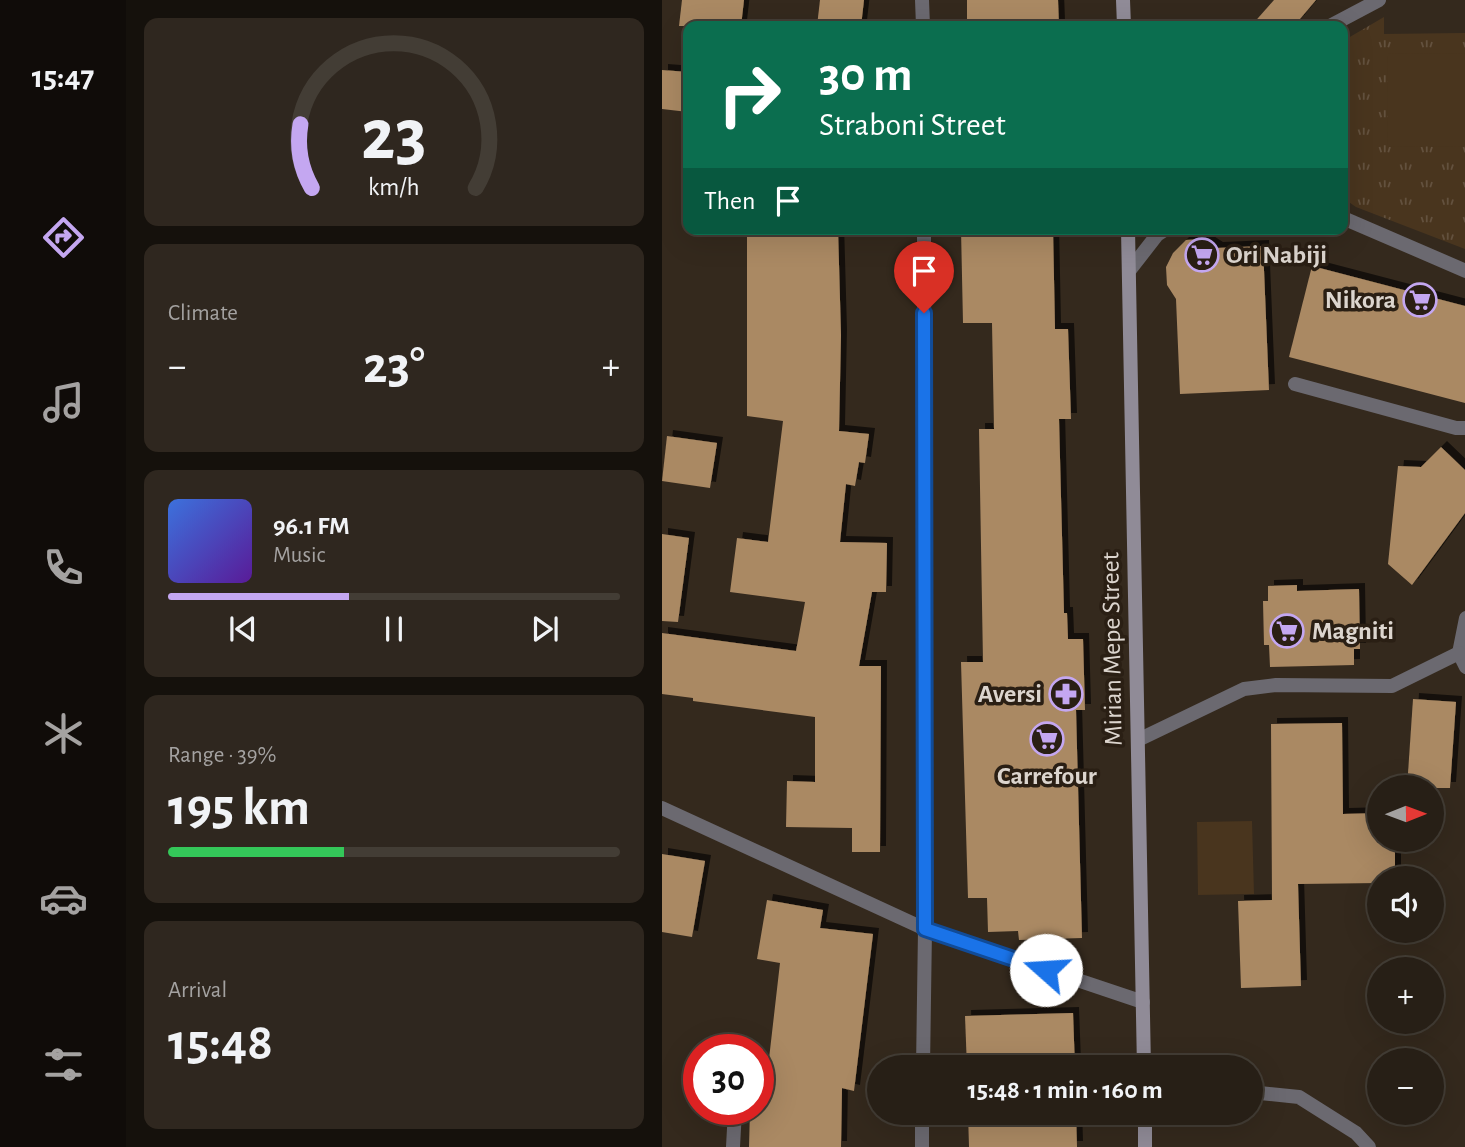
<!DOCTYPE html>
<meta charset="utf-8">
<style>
:root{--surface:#271f16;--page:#2f271f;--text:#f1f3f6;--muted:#a4a2a1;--line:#433d35;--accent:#c4a7f1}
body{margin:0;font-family:"Alegreya Sans",sans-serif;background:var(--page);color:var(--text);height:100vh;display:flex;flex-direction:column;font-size:26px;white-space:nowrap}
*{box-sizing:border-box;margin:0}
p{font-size:23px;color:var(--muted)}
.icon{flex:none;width:38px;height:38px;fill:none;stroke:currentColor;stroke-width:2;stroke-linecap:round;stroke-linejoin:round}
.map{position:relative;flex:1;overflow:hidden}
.details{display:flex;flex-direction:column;gap:18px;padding:18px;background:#15110c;width:536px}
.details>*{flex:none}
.top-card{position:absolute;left:21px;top:21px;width:665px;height:214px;border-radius:14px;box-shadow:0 7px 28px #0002,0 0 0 2px var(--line);background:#0b6e4f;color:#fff;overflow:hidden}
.needle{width:46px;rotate:89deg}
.controls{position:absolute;left:705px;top:775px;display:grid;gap:14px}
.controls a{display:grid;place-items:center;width:77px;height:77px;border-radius:50%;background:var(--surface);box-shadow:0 7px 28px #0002,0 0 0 2px var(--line);font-size:35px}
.speed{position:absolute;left:21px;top:1034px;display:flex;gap:14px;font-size:35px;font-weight:700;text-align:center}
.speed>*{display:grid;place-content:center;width:91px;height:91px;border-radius:50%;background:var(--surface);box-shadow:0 7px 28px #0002,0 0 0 2px var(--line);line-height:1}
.speed .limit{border:10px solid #d22;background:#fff;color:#111}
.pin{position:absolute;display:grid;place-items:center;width:60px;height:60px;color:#fff;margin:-72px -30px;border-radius:50% 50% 50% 0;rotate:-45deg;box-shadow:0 0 7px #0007}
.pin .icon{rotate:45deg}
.me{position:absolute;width:77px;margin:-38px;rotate:289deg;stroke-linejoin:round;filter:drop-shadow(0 0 5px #0008)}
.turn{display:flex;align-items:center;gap:24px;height:147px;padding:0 21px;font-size:32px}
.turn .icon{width:91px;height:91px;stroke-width:2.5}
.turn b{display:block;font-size:49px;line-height:60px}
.then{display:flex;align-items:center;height:66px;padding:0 21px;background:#0003;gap:14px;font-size:26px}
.big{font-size:52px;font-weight:600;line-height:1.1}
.details .widget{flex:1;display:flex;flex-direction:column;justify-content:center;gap:10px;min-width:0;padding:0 24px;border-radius:14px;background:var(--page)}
.details .dial{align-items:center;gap:0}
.dial svg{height:182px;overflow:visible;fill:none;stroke:var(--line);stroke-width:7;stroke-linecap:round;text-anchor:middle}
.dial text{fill:var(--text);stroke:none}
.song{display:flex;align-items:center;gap:21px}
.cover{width:84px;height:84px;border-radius:10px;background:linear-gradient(135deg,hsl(220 70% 55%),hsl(270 70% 35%))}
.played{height:7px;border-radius:4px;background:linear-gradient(90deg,var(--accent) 40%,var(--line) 40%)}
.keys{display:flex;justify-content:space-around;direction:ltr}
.heat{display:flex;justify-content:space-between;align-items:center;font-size:38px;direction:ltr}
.charge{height:10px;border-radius:5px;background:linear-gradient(90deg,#34c759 39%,var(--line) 0)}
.trip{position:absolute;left:205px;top:1055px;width:396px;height:70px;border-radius:35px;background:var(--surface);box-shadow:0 7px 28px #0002,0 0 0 2px var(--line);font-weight:600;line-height:70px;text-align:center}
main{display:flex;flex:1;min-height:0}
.tab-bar{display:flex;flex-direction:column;width:126px;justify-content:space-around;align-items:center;background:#100c09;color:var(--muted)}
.tab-bar .icon{width:49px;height:49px}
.tab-bar .current{color:var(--accent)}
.tab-bar b{font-size:32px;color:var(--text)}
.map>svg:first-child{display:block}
</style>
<main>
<nav class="tab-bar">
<b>15:47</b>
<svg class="icon current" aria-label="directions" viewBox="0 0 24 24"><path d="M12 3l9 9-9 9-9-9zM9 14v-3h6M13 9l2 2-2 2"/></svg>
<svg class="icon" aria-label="music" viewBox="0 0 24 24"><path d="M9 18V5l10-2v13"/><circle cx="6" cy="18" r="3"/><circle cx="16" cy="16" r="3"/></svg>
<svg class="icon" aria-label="phone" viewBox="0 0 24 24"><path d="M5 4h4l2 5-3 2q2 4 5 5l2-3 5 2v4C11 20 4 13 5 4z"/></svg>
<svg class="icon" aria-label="climate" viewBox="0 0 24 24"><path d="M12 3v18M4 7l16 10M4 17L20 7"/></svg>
<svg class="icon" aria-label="car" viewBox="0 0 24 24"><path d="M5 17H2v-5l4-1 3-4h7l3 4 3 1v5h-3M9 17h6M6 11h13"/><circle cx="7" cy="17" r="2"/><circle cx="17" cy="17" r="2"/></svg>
<svg class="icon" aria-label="filters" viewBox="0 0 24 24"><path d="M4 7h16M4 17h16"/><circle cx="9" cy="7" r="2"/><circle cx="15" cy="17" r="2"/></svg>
</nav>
<section class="details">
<div class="widget dial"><svg viewBox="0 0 100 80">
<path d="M14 69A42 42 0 1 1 86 69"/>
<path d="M14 69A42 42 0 0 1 9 41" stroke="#c4a7f1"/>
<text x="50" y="56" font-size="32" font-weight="700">23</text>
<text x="50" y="72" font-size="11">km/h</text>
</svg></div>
<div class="widget"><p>Climate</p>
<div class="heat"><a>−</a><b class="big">23°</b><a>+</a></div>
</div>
<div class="widget">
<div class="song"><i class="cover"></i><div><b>96.1 FM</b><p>Music</p></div></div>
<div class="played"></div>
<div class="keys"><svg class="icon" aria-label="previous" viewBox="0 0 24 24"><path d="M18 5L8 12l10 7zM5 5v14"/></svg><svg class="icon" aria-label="pause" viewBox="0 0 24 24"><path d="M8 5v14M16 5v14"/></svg><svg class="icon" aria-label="next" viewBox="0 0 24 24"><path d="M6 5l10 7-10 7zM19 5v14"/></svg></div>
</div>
<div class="widget"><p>Range · 39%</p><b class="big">195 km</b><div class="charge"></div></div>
<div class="widget"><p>Arrival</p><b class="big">15:48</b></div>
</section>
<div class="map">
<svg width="804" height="1147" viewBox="0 0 804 1147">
<defs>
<pattern id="park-tufts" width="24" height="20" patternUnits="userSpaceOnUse" patternTransform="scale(1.75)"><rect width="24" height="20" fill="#49351e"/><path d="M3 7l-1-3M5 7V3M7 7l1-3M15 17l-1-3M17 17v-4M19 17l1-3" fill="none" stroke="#63513e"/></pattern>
<filter id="shadow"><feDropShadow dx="6" dy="-6" stdDeviation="0" flood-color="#0009"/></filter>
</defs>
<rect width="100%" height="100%" fill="#34291d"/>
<path fill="url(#park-tufts)" d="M722,17V34L803,33V249L694,207L681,198V41Z"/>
<g fill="#49351e">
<path d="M803,53V146L726,147L725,54Z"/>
<path d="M590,821L592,894L536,895L535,822Z"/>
</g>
<g fill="#aa8964" filter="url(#shadow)">
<path d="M20,0H82L79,26H17Z"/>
<path d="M158,0H202L199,26H155Z"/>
<path d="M305,0H396L397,26H305Z"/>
<path d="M612,0H654L632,26H589Z"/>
<path d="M0,70L26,72V112L0,109Z"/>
<path d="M85,229H176L179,335L177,431L207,434L203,463L197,462L193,486L184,484L178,542L225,543L224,592H210L197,666H219L218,852H190V828L124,827L125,781L153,782V717L31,701V698L0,694V633L134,651L143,602L68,592L75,538L106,542L121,421L85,416Z"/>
<path d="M299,229H391L393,329H406L409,419H397L402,613H405L406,639H421L423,710H414L420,938L357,940L356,931L326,932L325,898H306L299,662H321L317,429H332L330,323H301Z"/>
<path d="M541,239L555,248L601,246L607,390L518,394L514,299L505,285L504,267L511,253L524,240Z"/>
<path d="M650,266L803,306V403L627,357Z"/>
<path d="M5,436L55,443L48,488L0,481Z"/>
<path d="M779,447L803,470V513L750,585L726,564L736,466L759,467Z"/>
<path d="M0,534L27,538L16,622L0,621Z"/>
<path d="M635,585V591L697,589L698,649H692V665L608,667L607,645H602L601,601H606V586Z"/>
<path d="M751,699L794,702L788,788H745Z"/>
<path d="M680,723L681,814L718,813V840H733V878H718V883L636,884L639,986L579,988L576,901L610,900L609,724Z"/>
<path d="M0,854L43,861L30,937L0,932Z"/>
<path d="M105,900L161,910L158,928L211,934L192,1091L180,1088L179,1147H87L88,1110H96V1085H104L118,963L95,959Z"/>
<path d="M411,1013L413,1068H305L303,1016Z"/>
<path d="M306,1113H414L415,1147H307Z"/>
</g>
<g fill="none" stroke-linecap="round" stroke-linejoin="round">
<g stroke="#6b6970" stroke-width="14">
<path d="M633,384L794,428H804"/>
<path d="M804,618L797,653L804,667"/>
<path d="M476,740L582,689L614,685L730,686L797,653"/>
<path d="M588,1092L637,1097L694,1133L707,1147"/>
<path d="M71,1147L73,1110"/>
</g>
<g stroke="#6b6970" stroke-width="14">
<path d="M260,0L261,26"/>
<path d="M668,26L717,0"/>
<path d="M681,218L804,271"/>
<path d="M467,271L495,235L504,229"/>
<path d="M0,808L263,929L481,1002"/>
<path d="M261,1068L263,929L262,229"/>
<path d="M260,1147V1113"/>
</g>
<g stroke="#908b97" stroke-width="14">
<path d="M461,0L462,26"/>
<path d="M466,229L482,1068"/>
<path d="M483,1113V1147"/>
</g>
</g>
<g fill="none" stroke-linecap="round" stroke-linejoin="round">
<defs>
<path id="route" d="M262,313L263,929L384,970"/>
</defs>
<use href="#route" stroke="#114b97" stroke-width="18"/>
<use href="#route" stroke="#1a73e8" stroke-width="12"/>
</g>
<defs>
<symbol id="supermarket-ring" viewBox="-11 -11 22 22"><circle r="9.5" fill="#2a1f14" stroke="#c4a7f1" stroke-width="1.5"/><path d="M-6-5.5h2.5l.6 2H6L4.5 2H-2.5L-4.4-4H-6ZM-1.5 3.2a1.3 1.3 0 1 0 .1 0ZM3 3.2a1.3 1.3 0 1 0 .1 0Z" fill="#c4a7f1"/></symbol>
<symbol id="pharmacy-ring" viewBox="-11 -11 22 22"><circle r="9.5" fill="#2a1f14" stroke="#c4a7f1" stroke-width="1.5"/><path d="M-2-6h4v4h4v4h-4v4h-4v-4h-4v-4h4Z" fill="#c4a7f1"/></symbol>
</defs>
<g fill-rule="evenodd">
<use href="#supermarket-ring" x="521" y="236" width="38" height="38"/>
<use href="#supermarket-ring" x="739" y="281" width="38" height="38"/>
<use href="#supermarket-ring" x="606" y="612" width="38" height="38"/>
<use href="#pharmacy-ring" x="385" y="675" width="38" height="38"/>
<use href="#supermarket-ring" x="366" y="720" width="38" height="38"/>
</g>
<g text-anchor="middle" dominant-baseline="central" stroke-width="7" stroke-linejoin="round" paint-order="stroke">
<g font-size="26" font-weight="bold" fill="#dcd5ce" stroke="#2a1f14" text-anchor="start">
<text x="564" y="255">Ori Nabiji</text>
<text x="734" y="300" text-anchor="end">Nikora</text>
<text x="650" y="631">Magniti</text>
<text x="380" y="694" text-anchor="end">Aversi</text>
<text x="385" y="776" text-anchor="middle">Carrefour</text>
</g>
<g font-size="26" fill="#dcd5ce" stroke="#2a1f14">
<text transform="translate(450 649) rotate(-91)">Mirian Mepe Street</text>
</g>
</g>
</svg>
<div class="controls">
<a><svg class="needle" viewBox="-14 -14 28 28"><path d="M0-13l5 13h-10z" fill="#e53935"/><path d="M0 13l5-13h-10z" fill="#a4a2a1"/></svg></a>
<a><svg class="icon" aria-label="sound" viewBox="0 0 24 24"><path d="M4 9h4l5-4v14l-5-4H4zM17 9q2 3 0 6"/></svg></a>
<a>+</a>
<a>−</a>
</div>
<div class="speed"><div class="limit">30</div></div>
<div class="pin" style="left:262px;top:313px;background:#d93025"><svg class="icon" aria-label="arrive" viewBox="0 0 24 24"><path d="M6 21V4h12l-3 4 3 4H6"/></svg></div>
<svg class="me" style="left:384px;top:970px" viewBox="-20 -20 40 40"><circle r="19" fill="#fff"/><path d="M0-13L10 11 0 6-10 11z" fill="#1a73e8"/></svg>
<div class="trip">15:48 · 1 min · 160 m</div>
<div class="top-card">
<div class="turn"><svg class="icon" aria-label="right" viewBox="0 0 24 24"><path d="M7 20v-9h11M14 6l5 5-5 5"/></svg><div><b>30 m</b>Straboni Street</div></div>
<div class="then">Then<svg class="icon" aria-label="arrive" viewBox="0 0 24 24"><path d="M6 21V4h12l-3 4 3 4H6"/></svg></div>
</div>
</div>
</main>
